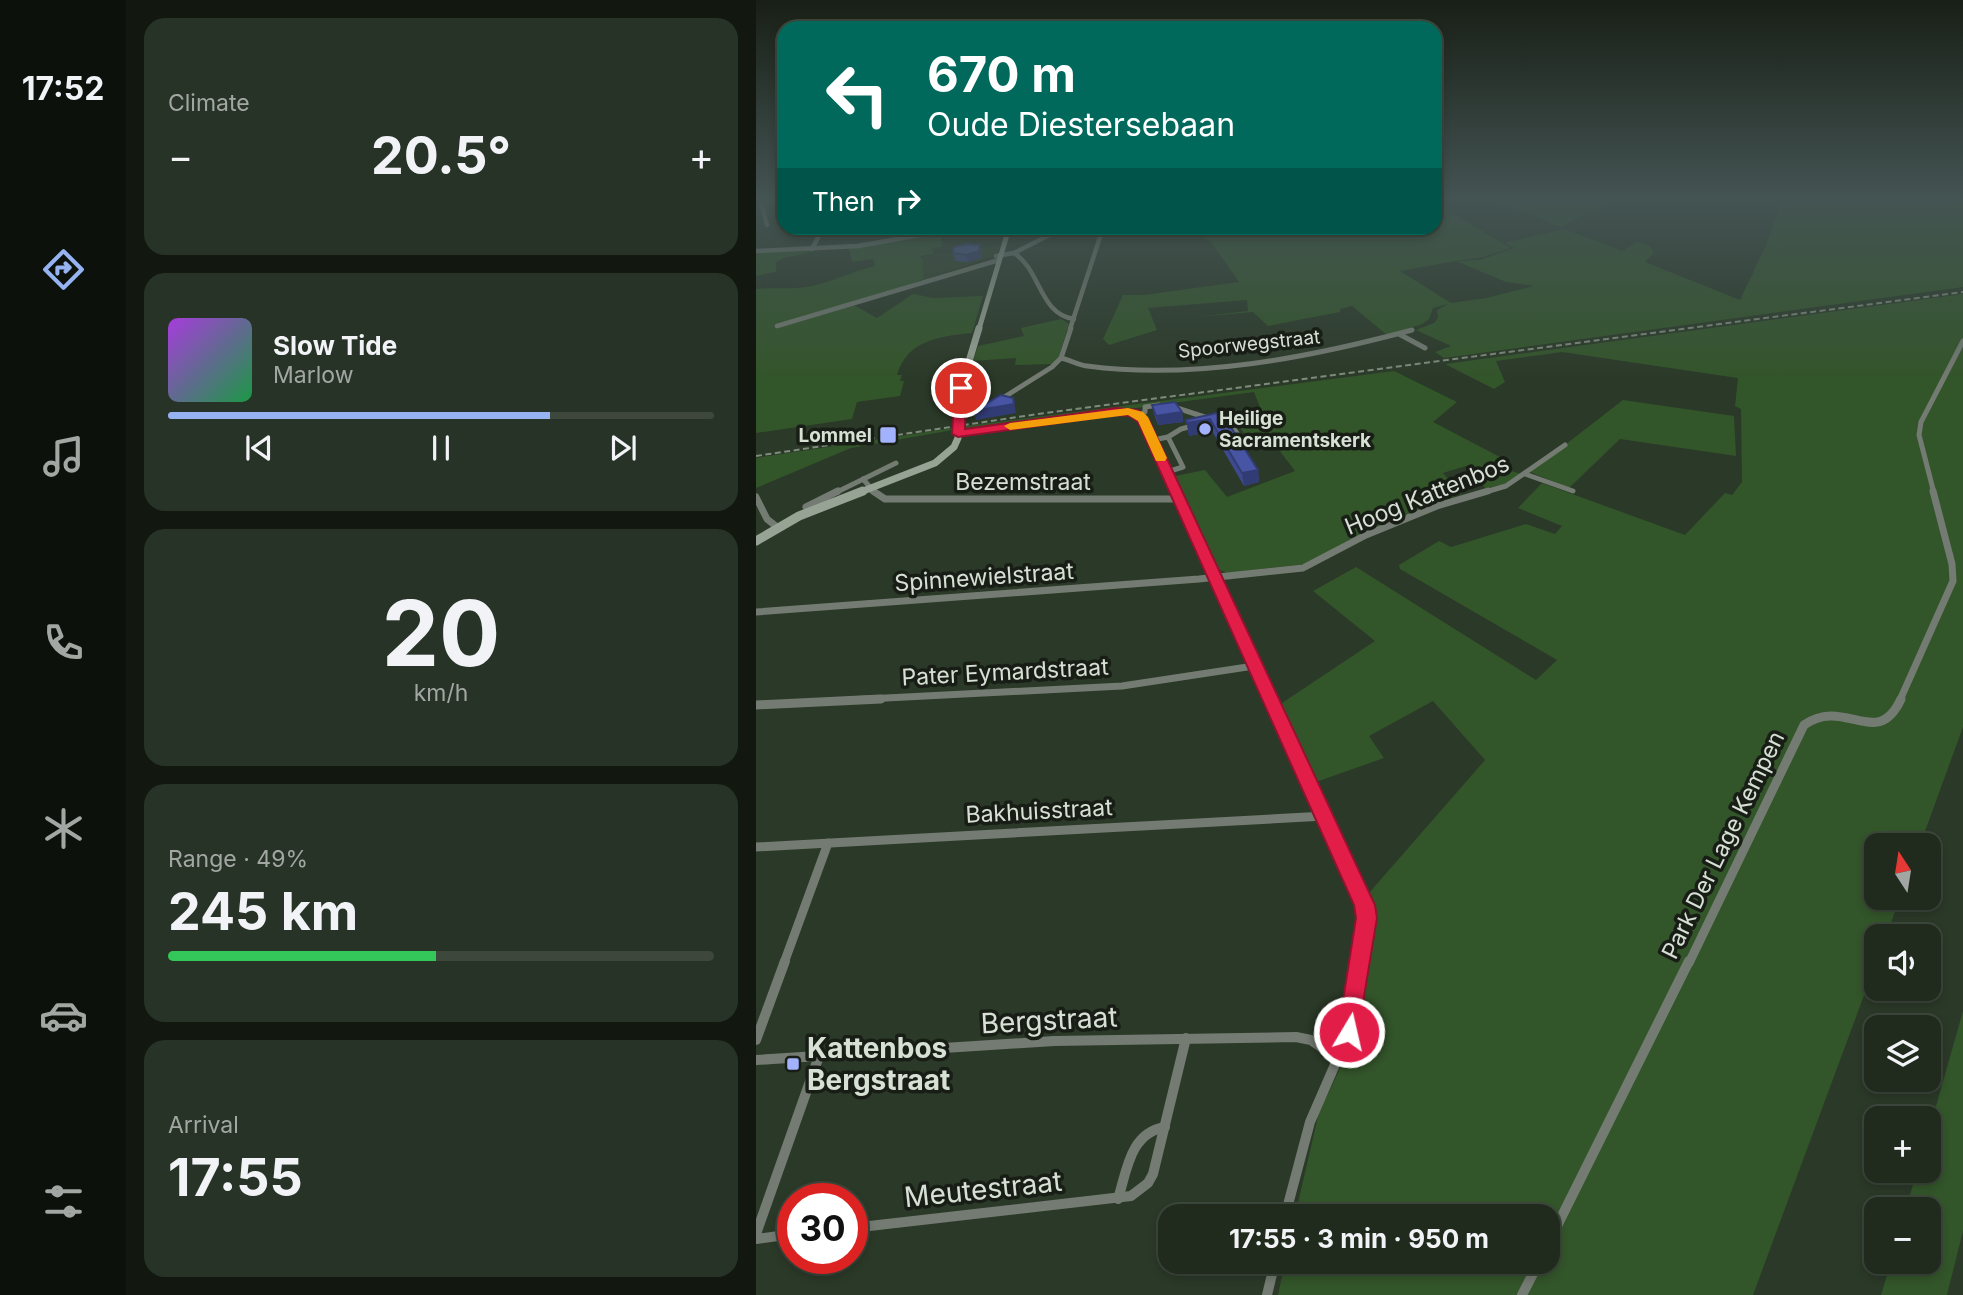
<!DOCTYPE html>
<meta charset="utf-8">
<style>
:root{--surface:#202b1e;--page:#283327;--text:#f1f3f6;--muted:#a2a7a4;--line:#3d473c;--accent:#95b2f1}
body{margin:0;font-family:Inter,sans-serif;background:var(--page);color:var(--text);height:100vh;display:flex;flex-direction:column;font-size:26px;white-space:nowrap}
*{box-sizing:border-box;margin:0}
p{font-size:23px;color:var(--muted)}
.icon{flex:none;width:38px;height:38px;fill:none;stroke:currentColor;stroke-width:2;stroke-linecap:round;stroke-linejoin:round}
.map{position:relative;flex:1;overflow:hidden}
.sheet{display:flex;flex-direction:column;gap:18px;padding:18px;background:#121810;width:630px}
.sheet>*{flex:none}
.hud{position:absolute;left:21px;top:21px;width:665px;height:214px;border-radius:21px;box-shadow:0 4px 10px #0003,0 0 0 2px var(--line);background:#00695c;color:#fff;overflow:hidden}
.needle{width:46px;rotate:348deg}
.fabs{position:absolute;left:1108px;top:833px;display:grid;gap:14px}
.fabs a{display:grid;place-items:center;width:77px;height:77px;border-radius:14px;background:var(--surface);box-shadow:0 4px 10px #0003,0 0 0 2px var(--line);font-size:35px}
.speed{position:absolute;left:21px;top:1183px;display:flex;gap:14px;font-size:35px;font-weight:700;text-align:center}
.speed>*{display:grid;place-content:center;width:91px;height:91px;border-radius:50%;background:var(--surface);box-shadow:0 4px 10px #0003,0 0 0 2px var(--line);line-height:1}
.speed .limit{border:10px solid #d22;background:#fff;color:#111}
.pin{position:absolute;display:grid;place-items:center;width:60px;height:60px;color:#fff;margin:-30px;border:4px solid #fff;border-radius:50%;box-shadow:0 2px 7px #0007}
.me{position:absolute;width:77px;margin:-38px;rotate:9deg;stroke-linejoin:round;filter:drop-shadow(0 0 5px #0008)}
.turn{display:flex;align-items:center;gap:24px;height:147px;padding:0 35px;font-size:32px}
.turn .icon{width:91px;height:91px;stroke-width:2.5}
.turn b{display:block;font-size:49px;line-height:60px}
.then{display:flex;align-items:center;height:66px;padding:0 35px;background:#0003;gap:14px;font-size:26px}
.big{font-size:52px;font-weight:700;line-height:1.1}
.sheet .tile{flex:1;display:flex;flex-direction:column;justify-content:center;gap:10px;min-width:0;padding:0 24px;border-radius:21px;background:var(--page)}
.sheet .dial{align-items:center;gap:0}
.dial b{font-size:91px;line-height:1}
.song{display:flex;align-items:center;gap:21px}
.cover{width:84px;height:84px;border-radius:10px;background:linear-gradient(135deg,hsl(280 70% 55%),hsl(140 70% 35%))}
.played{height:7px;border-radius:4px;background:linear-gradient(90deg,var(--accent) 70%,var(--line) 70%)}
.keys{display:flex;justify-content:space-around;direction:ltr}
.heat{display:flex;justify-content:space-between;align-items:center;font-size:38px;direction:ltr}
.charge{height:10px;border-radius:5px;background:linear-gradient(90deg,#34c759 49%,var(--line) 0)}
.trip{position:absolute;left:402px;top:1204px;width:402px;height:70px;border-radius:21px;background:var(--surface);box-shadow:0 4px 10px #0003,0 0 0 2px var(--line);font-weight:700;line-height:70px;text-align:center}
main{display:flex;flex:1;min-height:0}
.tab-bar{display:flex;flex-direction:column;width:126px;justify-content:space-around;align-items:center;background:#0d110c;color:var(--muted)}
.tab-bar .icon{width:49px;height:49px}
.tab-bar .current{color:var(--accent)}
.tab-bar b{font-size:32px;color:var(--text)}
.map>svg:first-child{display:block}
</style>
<main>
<nav class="tab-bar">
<b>17:52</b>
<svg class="icon current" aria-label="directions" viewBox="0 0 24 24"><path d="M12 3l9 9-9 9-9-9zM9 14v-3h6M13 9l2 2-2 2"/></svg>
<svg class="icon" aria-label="music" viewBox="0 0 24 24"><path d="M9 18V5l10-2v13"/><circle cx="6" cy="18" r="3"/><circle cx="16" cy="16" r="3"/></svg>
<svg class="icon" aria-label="phone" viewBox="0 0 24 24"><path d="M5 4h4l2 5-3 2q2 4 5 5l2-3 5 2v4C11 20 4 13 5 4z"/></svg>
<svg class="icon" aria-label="climate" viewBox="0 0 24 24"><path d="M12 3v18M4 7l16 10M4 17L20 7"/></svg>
<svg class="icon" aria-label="car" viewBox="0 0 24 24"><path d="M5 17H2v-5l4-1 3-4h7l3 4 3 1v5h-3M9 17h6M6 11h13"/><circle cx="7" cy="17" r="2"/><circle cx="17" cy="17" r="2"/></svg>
<svg class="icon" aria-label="filters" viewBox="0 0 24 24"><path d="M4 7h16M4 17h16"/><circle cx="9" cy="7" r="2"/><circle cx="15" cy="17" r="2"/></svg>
</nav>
<section class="sheet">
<div class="tile"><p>Climate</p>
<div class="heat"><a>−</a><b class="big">20.5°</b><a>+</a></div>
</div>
<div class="tile">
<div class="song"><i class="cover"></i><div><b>Slow Tide</b><p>Marlow</p></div></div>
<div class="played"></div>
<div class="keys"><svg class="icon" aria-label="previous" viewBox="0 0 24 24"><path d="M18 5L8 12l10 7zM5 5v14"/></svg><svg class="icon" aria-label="pause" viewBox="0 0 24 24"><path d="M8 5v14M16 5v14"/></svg><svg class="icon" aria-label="next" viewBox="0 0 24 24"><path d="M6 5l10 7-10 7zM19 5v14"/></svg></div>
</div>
<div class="tile dial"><b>20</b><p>km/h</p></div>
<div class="tile"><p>Range · 49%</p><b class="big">245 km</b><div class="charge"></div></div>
<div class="tile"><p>Arrival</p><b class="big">17:55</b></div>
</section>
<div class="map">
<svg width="1207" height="1295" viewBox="0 0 1207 1295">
<rect width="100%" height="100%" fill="#2b3928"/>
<path fill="#31432c" d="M244,245L242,252L234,257L165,281L168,279L167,259L169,256Z"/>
<g fill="#33552a" fill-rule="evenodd">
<path d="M734,199H858L805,227Z"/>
<path d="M1026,199H1207V287L688,358L679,352L695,346L660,330L678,323L682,318L681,310L692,304L677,308L673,319L666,324L631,335L596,306L584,309V312L512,326L497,312L441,317L492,311L491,300L392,308L401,330L353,345L347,339L367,295H388L483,282L455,242L431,228H679L681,204L755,248L727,257L700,261L724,260L758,248L749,243L808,229L866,251L882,242L895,247L898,253L889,262L984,300L1010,245ZM700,261L750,282L778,286L730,298L695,303L644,271Z"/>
<path d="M190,231L185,238L186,247L176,248L178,254L164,256L167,259L168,279L96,304L121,318L157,294L177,298L227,296L216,333C185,336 151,340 141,375H146L144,381H148L144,396L101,402L96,419L0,433V289C19,287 37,290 56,286C78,281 98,271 119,266L117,259L96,262L93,248Z"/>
<path d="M56,250C45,258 31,253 20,263V272L0,276V252Z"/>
<path d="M1207,294V727L1164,845H1120V898H1144L1130,936H1120V963L997,1295H522L529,1262H793V1216H539L563,1112L598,1040L617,904L613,893L729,760L677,701L613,736L628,758L560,782L523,705L619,641L557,591L600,567L780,680L801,660L644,569L643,565L683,541L695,547L770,524L799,534L806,526L762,508L786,483L929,535L969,493L976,495L986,482L985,409L979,406L982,378L806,352L740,361L749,382L738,389L689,364Z"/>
<path d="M305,319L313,324L303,356L296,364L259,365L260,358L217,361L222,346L268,336L265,328Z"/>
<path d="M638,371L701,402L677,422L744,457L737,465L765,474L749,484L730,489L710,466L687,473L706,494L679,503L595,539L550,564L471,573L464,570L458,563L419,476L449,470L471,497L539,471L511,434L492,438L484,428L468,418L505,410L498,392L210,431V426Z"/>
<path d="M867,400L978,416L980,456L864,439L813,488L774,472Z"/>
<path d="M197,428V430L95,448L0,488V458Z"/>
<path d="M1207,1011V1231L1191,1295H1125L1135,1262H1172V1209H1150L1161,1171H1172L1173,1131Z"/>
</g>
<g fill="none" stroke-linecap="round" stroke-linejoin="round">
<g stroke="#747b72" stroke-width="4.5">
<path d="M11,225L5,203L17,199"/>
<path d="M56,249L67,228"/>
<path d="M0,251L102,246L202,228"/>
<path d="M258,253C285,270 283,314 318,319"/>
<path d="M240,256L258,253L307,228"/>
<path d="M21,326L243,260"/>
<path d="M314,329L347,228"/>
</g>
<g stroke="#747b72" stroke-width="5">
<path d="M643,334L669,348"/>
<path d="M305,358C314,360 322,365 331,366C438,380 552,358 656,330"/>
<path d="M242,401L296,367L305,358L315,328"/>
<path d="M415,406L476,426L490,447"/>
<path d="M383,415L389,412V407L403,405"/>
<path d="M203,417L226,411"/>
<path d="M202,434L361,411L383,415L419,493"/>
<path d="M412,437L425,429L440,425"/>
<path d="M397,440L412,437L427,467L411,472"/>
<path d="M769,474L817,491"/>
<path d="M107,479L119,493"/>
<path d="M79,493L140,463"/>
<path d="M726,493L750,486L809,445"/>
<path d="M1178,493L1163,435L1165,422L1207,341"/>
</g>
<g stroke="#747b72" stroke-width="7">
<path d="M117,491L129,499H423"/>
<path d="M418,491L515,700"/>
<path d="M0,497L11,519L21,527"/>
<path d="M50,507L82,491"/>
<path d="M0,612L443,579L547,568L610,535L681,506L732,491"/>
<path d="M91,700L366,686L498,666"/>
<path d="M1144,700L1197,581L1196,564L1177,491"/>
</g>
<g stroke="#747b72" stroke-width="9">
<path d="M514,699L600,884L611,918L604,963"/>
<path d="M0,705L125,699"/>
<path d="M0,847L569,816"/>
<path d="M28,963L72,843"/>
<path d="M933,963L1048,725C1089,696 1121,751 1145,699"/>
</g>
<g stroke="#747b72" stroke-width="10">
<path d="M0,1040L29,961"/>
<path d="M0,1060L298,1041L540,1037L555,1040L583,1059"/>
<path d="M362,1199C371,1170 374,1133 409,1127"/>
<path d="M529,1216L554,1122L594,1030L604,961"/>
<path d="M96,1228L375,1196L392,1183L397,1174L430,1038"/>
<path d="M0,1234L63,1056"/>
<path d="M0,1239L37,1234"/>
<path d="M793,1242L933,961"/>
<path d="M511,1295L519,1262"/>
<path d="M766,1295L783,1262"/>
</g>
<path stroke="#97a395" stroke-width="5" d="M223,329L253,228"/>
<path stroke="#97a395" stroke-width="7" d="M102,493L179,463L198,447L202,438L205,388L223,328"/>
<path stroke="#97a395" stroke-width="9" d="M0,541L43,516L107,491"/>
<path stroke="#7f8b7c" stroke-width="2" stroke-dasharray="6 3.5" stroke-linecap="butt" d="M0,456L282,414L1207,292"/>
</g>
<g fill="#3e498e">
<path d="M224,245L226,253V258L212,262L200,261L197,253Z"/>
<path d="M396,405L426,412L427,422L402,425L398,414Z"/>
<path d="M461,413L502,470L503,482L488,486L456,431L433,436L430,420Z"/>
</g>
<g fill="#323c74">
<path d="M224,245L226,253V258L212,262L210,255Z"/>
<path d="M257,398L260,413L220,420L217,411Z"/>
<path d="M426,412L427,422L402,425L400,416Z"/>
<path d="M454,419L456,431L433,436L431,423Z"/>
<path d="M502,470L503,482L488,486L486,473Z"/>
</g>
<g fill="#4855a5" stroke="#323c74" stroke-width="2">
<path d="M211,244L224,245L223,251L210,255L197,253L198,247Z"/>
<path d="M245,395L257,398L258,404L217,411Z"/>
<path d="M419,402L426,412L400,416L396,405Z"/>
<path d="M461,413L469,418L502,470L486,473L454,419L431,423L430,420Z"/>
</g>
<linearGradient id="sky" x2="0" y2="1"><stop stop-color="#181f16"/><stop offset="0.52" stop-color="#445453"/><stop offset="1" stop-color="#445453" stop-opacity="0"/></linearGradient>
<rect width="1207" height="381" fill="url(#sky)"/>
<path fill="#e11d48" stroke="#92132f" stroke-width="2" d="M205,384L210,388L209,429L360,408L382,410L393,420L619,905L621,918L601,1039L593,1043L585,1039L582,1032L600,918L598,905L382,422L374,416L360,415L202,437L196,434L199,388Z"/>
<path fill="#f59e0b" d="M372,408L387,412L392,417L411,458L409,461H400L382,421L372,415L254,430L248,426L254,423Z"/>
<g fill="#a2b2fd" stroke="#181e16" stroke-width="2.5">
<circle cx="449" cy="429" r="7"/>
<rect x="123" y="426" width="18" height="18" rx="3.5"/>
<rect x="30" y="1057" width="14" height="14" rx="3.5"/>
</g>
<g text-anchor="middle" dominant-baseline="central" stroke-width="7" stroke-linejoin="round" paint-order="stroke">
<g font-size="19" fill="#d7e0d5" stroke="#181e16">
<text transform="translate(493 344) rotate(-6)">Spoorwegstraat</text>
</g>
<g font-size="19" font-weight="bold" fill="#d7e0d5" stroke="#181e16" text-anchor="start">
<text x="463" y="418">Heilige<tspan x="463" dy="22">Sacramentskerk</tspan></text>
<text x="116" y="435" text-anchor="end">Lommel</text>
</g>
<g font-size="23" fill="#d7e0d5" stroke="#181e16">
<text x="267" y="482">Bezemstraat</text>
<text transform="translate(671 495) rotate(-22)">Hoog Kattenbos</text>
<text transform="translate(228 577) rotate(-4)">Spinnewielstraat</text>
<text transform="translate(249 672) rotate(-3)">Pater Eymardstraat</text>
<text transform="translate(283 811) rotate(-3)">Bakhuisstraat</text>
<text transform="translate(967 845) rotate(-64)">Park Der Lage Kempen</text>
</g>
<g font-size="28" fill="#d7e0d5" stroke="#181e16">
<text transform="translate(293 1020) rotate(-3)">Bergstraat</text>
<text transform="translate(227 1189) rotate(-6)">Meutestraat</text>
</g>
<g font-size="28" font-weight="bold" fill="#d7e0d5" stroke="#181e16" text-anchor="start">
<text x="51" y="1048">Kattenbos<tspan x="51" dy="32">Bergstraat</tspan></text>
</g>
</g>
</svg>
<div class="fabs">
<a><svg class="needle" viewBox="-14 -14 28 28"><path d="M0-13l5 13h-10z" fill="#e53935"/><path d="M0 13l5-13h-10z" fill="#a2a7a4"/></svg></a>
<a><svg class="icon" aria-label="sound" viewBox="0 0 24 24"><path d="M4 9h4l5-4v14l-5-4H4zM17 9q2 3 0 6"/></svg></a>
<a><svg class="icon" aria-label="layers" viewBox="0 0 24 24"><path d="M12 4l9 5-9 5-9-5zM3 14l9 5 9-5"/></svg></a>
<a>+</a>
<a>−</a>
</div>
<div class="speed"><div class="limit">30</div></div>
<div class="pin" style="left:205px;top:388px;background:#d93025"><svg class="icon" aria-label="arrive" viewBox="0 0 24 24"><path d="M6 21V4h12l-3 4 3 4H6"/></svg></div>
<svg class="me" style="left:593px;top:1032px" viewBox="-20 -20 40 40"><circle r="17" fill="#e11d48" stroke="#fff" stroke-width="3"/><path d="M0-11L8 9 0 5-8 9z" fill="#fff"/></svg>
<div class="trip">17:55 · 3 min · 950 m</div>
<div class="hud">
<div class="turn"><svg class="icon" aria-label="left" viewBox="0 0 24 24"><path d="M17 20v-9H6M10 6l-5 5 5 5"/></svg><div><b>670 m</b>Oude Diestersebaan</div></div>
<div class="then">Then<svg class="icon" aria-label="right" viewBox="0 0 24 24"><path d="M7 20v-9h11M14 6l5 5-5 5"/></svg></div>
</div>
</div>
</main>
